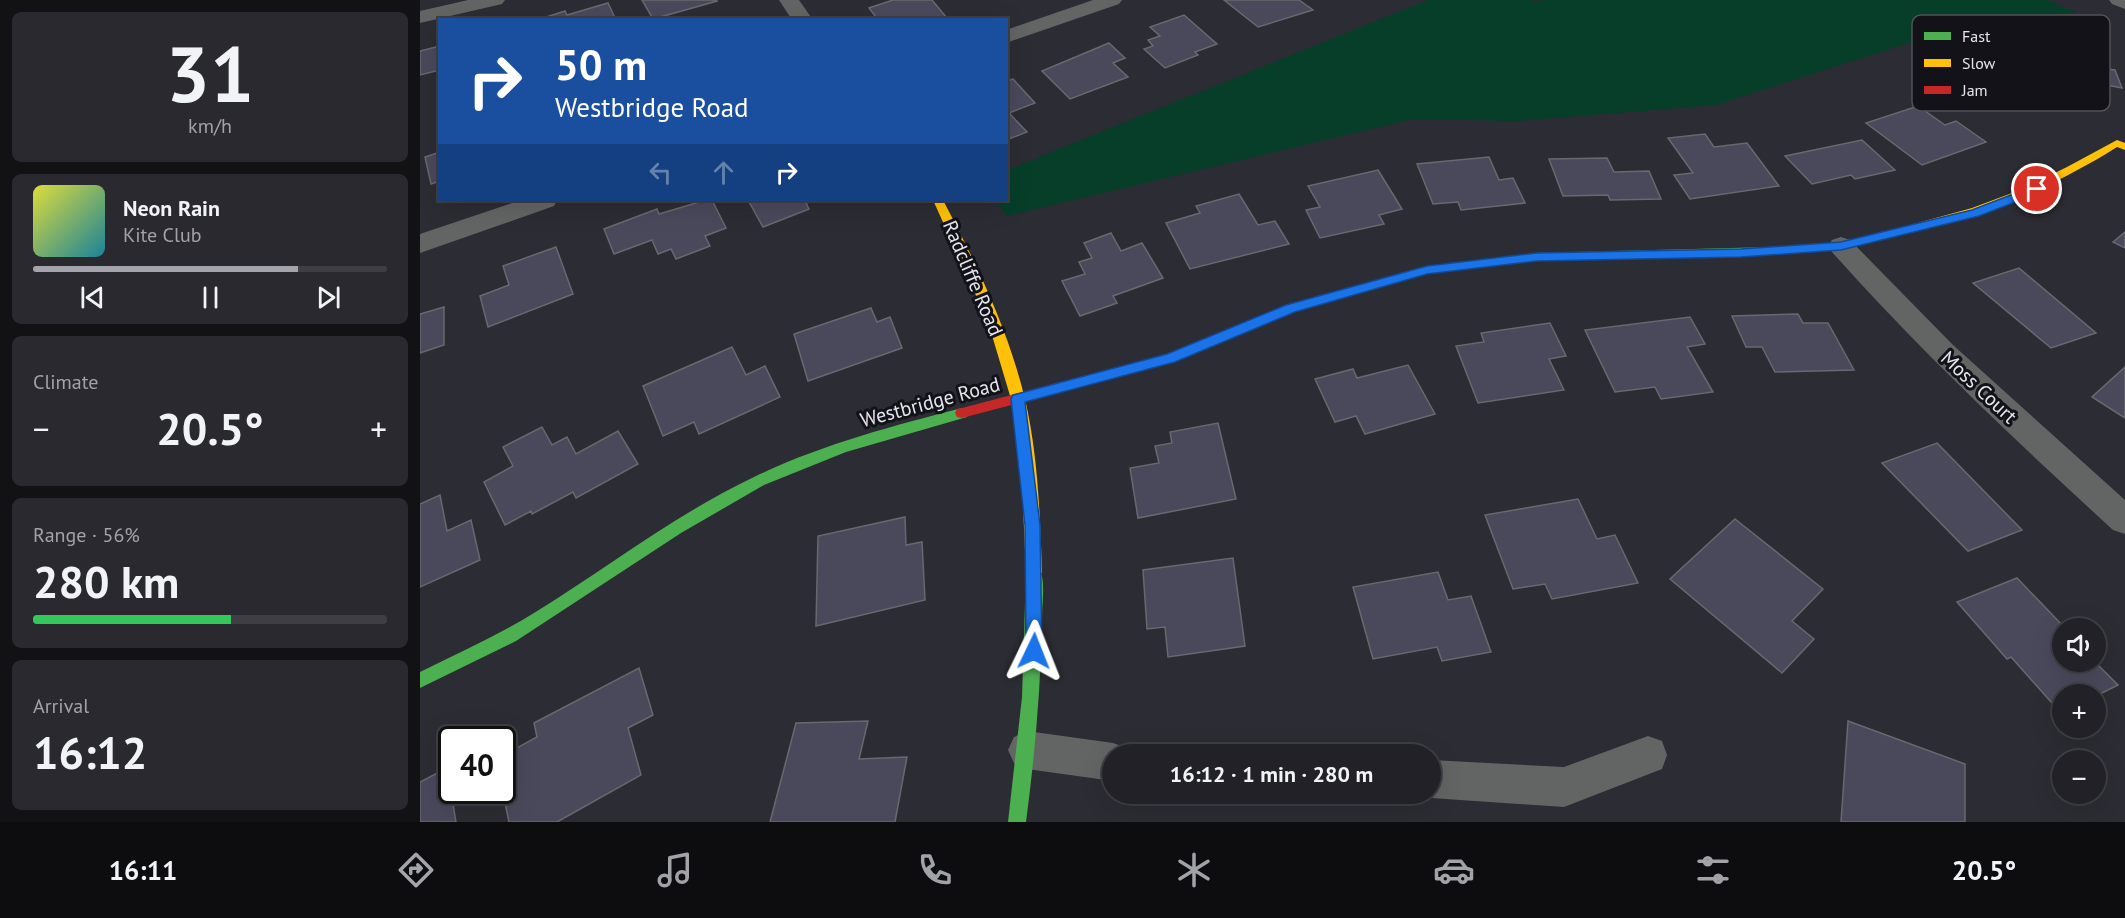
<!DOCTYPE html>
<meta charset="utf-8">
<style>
:root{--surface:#212127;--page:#29292f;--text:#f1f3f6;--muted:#a2a3a7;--line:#3e3e44;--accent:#a4a4ad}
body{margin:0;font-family:"PT Sans",sans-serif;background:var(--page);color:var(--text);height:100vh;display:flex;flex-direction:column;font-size:22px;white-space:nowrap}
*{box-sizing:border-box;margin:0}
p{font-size:20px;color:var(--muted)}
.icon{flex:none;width:33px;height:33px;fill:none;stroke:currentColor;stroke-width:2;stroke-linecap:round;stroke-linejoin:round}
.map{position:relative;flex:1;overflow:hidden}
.details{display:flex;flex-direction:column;gap:12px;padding:12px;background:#121215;width:420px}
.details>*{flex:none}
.guide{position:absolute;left:18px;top:18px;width:570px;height:183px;border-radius:0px;box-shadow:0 6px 24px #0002,0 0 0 2px var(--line);background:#1a4fa0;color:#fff;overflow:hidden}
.buttons{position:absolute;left:1632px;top:618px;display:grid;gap:12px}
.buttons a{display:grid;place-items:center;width:54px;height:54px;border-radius:50%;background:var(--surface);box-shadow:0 6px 24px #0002,0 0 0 2px var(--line);font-size:30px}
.speed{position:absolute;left:18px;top:726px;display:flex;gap:12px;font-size:30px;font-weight:700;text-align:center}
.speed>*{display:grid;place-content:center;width:78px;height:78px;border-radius:50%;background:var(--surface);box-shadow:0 6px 24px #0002,0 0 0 2px var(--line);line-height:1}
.speed .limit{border:3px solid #111;border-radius:9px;background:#fff;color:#111}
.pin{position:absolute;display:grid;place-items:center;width:51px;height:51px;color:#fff;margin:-26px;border:3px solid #fff;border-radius:50%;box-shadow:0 2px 6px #0007}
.me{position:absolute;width:66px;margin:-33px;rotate:2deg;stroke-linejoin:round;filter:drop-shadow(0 0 4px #0008)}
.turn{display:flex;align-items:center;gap:21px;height:126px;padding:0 18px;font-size:27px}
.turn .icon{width:78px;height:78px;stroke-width:2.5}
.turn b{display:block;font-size:42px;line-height:51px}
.lanes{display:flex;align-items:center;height:57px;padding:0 18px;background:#0003;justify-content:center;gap:30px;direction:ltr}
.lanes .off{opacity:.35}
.big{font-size:45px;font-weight:600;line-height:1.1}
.details .tile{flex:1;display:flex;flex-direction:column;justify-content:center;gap:9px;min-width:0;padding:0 21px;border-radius:9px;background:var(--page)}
.details .dial{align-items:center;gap:0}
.dial b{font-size:78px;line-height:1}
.song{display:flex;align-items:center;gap:18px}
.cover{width:72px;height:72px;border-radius:9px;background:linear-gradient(135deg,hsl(60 70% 55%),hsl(190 70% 35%))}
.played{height:6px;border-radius:3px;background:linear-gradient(90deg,var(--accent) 75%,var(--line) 75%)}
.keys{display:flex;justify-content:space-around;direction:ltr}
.heat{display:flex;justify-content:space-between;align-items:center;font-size:33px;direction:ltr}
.charge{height:9px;border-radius:4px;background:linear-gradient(90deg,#34c759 56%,var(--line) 0)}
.trip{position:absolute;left:682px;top:744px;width:339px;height:60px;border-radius:30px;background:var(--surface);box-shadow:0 6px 24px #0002,0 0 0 2px var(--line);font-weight:600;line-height:60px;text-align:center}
.menu{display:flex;height:96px;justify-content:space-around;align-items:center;background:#0d0d10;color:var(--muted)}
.menu .icon{width:42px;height:42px}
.menu .on{color:var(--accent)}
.menu b{font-size:27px;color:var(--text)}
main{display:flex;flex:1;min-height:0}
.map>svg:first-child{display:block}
</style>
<main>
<section class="details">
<div class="tile dial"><b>31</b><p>km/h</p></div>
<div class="tile">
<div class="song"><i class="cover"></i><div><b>Neon Rain</b><p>Kite Club</p></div></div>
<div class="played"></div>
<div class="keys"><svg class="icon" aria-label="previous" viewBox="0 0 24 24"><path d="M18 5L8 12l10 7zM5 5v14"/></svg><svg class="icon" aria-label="pause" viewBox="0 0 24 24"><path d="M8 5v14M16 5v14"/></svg><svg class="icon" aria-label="next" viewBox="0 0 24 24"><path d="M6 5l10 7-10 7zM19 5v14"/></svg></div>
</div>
<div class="tile"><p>Climate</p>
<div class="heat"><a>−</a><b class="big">20.5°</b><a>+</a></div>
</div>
<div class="tile"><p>Range · 56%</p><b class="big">280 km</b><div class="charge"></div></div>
<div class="tile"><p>Arrival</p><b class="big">16:12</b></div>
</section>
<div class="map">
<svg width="1705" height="822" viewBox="0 0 1705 822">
<rect width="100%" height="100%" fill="#2c2c34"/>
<path fill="#063e29" d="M1008,0H1110L1114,2L1124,0H1628L1656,12L1542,26L1296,105L1097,121L993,119L587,216L576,200H586L587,170Z"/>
<g fill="#4a495c" stroke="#68686e" stroke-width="1.5">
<path d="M222,0H296L297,1L233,19Z"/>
<path d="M473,0H512L527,18L458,20L449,8Z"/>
<path d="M804,0H879L893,10L838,27Z"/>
<path d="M188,3L196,20H117L145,11L147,15Z"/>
<path d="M764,15L797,44L775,52L778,55L745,68L724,49L733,46L728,40L740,36L730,27Z"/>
<path d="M1635,38L1677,44L1687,69L1695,70L1702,88L1614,71L1604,39L1637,44Z"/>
<path d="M689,43L705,58L693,63L708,77L650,99L622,71Z"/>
<path d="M20,46V70L0,75V51Z"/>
<path d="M593,79L615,103L589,113L607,132L586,140V81Z"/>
<path d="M1498,106L1525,125L1536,121L1566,142L1502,165L1446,123Z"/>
<path d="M1285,134L1294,147L1327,143L1359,186L1270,199L1254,175L1273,173L1248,138Z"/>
<path d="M1442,140L1475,170L1435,179L1431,175L1392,184L1365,156Z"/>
<path d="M20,152V181L11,184L5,157Z"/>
<path d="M1069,157L1079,180L1093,178L1105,203L1041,210L1038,202L1013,204L997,164Z"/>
<path d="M1187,158L1194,172L1229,171L1241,199L1190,200L1188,195L1143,196L1129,159Z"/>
<path d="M958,170L982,209L959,215L964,224L900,238L886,210L900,207L888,186Z"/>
<path d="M819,194L838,225L855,221L869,244L770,269L746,223L780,213L776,206Z"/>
<path d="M286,200H292L306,228L285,236L290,246L256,259L251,249L238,254L232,240L194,254L184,229L237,209L239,214Z"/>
<path d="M328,200H395L386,203L389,209L343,227Z"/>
<path d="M1705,232V248L1693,242Z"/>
<path d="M691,233L701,251L722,243L743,278L693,296L697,303L660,316L642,281L665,274L659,262L672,258L664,243Z"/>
<path d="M136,247L153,294L68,327L60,296L89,285L83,266Z"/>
<path d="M1599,268L1676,333L1631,348L1553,283Z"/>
<path d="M24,307V345L0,353V314Z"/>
<path d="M451,308L457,322L470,317L482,348L388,381L374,334Z"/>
<path d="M1378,314L1383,323H1408L1434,370L1355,372L1342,347H1326L1312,316Z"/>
<path d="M1270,317L1285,344L1267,347L1293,392L1241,399L1235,387L1195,392L1165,330Z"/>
<path d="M1130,323L1146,356L1129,359L1144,390L1058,403L1036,346L1064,342L1061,333Z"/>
<path d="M312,347L326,375L345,366L360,397L279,434L274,422L243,436L223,386Z"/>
<path d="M988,365L1015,414L945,434L936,416L915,422L895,379L933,369L937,378Z"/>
<path d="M1705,367V418L1672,397Z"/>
<path d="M798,423L816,499L718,518L710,468L739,463L735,446L752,443L750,432Z"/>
<path d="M122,427L132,445L147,437L156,454L198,431L218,464L156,498L153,492L112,514L111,511L85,525L64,482L93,466L83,447Z"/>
<path d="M1517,443L1602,530L1548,551L1462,463Z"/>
<path d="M20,495L27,531L51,520L60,560L0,587V504Z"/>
<path d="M1158,499L1177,539L1195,535L1218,583L1132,599L1125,584L1093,589L1065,515Z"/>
<path d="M485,517L486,545L502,542L505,600L396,626L398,536Z"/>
<path d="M1315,519L1403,589L1372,621L1394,639L1362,673L1250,579Z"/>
<path d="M813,558L825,646L748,657L745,627L727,629L723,570Z"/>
<path d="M1018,572L1028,600L1051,596L1071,652L1022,661L1017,647L953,659L933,587Z"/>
<path d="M1597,578L1645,628L1642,662H1675L1698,685L1676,696L1642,694V711L1640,712L1591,657L1587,659L1537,602Z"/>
<path d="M219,668L233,715L208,728L221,775L137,822H89L82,789V756L117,737L114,723Z"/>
<path d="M448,721L439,759L487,757L475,822H350L376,723Z"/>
<path d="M1428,721L1545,764V822H1421Z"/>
<path d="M27,768L36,822H0V782Z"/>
</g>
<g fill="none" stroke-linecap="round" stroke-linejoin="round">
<g fill="#636565" fill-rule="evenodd">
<path d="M48,0H85L82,4L0,23V11Z"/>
<path d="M359,0H379L393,20H372Z"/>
<path d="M673,0H702L699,4L586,43V30Z"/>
<path d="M1689,0H1705V9L1692,4Z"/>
<path d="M101,200H137L134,206L0,253V234Z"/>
<path d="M1421,237L1430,240L1533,345L1705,500V534L1693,530C1596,441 1500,351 1412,252L1408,246L1412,240Z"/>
<path d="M607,731L693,743L707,748L709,754H693V781L607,769L594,763L588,750L594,737Z"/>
<path d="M1228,736L1242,741L1247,755L1242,769L1144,807L1011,798L999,794H1011V760L1144,767Z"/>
</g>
<g fill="#4caf50" fill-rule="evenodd">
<path d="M1350,247L1356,251L1350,255L1117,261L1007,274L875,312L785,349L779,344L780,341L867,306L1007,266L1117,253Z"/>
<path d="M542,408L547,409L549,413L547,417L426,452L344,485L261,533L96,641L0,688V672C38,653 77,636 114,613C187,568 256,514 334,477C400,445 472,426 542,408Z"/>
<path d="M614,565L619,567C626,581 622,603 622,618C621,686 615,754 606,822H588L602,697L606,572L609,567Z"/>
</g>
<g fill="#ffc107" fill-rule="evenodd">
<path d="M1697,140L1705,143V150L1697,147C1637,185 1574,211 1505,229L1499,225L1501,222L1552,208L1600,190L1647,167Z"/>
<path d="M513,200H523C556,263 588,329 605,399C618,455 620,514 622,572L619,577L614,579L609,577L606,572L601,462L591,399L568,322Z"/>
</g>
<g fill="#c62828" fill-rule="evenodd">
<path d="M1505,221L1509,222V228L1421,250L1350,255L1344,251L1350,247L1421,242Z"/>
<path d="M785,339L790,341L791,344L790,347L750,363L542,418L537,417L535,413L537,409L542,408L747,354Z"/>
</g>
</g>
<path fill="#1a73e8" stroke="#114b97" stroke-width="1.5" d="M1617,185L1621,187V192L1559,216L1421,250L1321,257L1117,261L1007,274L875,312L755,362L605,402L620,525L622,651L619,656L614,658L608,656L606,651L605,525L591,399L593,395L747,354L866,305L1007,266L1117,253L1321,249L1421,242L1552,210Z"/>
<g text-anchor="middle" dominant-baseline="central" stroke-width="6" stroke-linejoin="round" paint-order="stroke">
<g font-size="20" fill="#e5e5ee" stroke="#121218">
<text transform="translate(553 278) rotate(67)">Radcliffe Road</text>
<text transform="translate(1559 387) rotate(43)">Moss Court</text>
<text transform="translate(510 402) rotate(-15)">Westbridge Road</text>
</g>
</g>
<rect x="1492" y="15" width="198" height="96" rx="9" fill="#121218" stroke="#515158" stroke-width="1.5"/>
<rect x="1504" y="32" width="27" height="8" fill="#4caf50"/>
<rect x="1504" y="59" width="27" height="8" fill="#ffc107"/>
<rect x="1504" y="86" width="27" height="8" fill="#c62828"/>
<g font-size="16" fill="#e5e5ee">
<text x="1542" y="42">Fast</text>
<text x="1542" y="69">Slow</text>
<text x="1542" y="96">Jam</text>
</g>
</svg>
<div class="buttons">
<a><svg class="icon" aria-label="sound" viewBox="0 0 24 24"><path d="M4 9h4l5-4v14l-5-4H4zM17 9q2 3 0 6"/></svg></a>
<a>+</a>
<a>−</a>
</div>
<div class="speed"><div class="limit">40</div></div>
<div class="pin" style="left:1617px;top:189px;background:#d93025"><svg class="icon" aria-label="arrive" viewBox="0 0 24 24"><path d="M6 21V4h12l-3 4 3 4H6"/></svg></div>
<svg class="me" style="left:614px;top:651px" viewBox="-20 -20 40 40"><path d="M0-17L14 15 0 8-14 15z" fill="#1a73e8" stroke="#fff" stroke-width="4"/></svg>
<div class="trip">16:12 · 1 min · 280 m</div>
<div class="guide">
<div class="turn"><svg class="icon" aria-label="right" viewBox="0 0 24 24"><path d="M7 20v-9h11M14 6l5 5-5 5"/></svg><div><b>50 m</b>Westbridge Road</div></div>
<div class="lanes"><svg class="icon off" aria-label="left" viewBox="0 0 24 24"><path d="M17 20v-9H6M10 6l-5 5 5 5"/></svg><svg class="icon off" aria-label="ahead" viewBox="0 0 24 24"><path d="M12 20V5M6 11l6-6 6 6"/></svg><svg class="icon" aria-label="right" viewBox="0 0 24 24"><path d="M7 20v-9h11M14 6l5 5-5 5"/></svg></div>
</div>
</div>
</main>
<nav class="menu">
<b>16:11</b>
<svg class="icon on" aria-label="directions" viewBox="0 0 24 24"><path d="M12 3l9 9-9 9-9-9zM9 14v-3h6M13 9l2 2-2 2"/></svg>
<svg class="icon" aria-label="music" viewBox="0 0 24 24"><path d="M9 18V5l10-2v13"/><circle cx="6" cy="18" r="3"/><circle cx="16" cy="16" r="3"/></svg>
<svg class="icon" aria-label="phone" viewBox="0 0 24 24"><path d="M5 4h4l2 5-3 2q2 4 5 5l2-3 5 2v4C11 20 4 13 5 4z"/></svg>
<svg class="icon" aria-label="climate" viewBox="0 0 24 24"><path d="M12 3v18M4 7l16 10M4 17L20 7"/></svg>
<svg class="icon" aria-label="car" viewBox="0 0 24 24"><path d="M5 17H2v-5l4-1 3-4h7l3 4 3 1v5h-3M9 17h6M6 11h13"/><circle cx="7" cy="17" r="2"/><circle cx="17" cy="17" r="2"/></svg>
<svg class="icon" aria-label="filters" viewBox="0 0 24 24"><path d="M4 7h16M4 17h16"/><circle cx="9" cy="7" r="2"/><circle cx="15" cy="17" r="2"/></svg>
<b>20.5°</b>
</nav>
